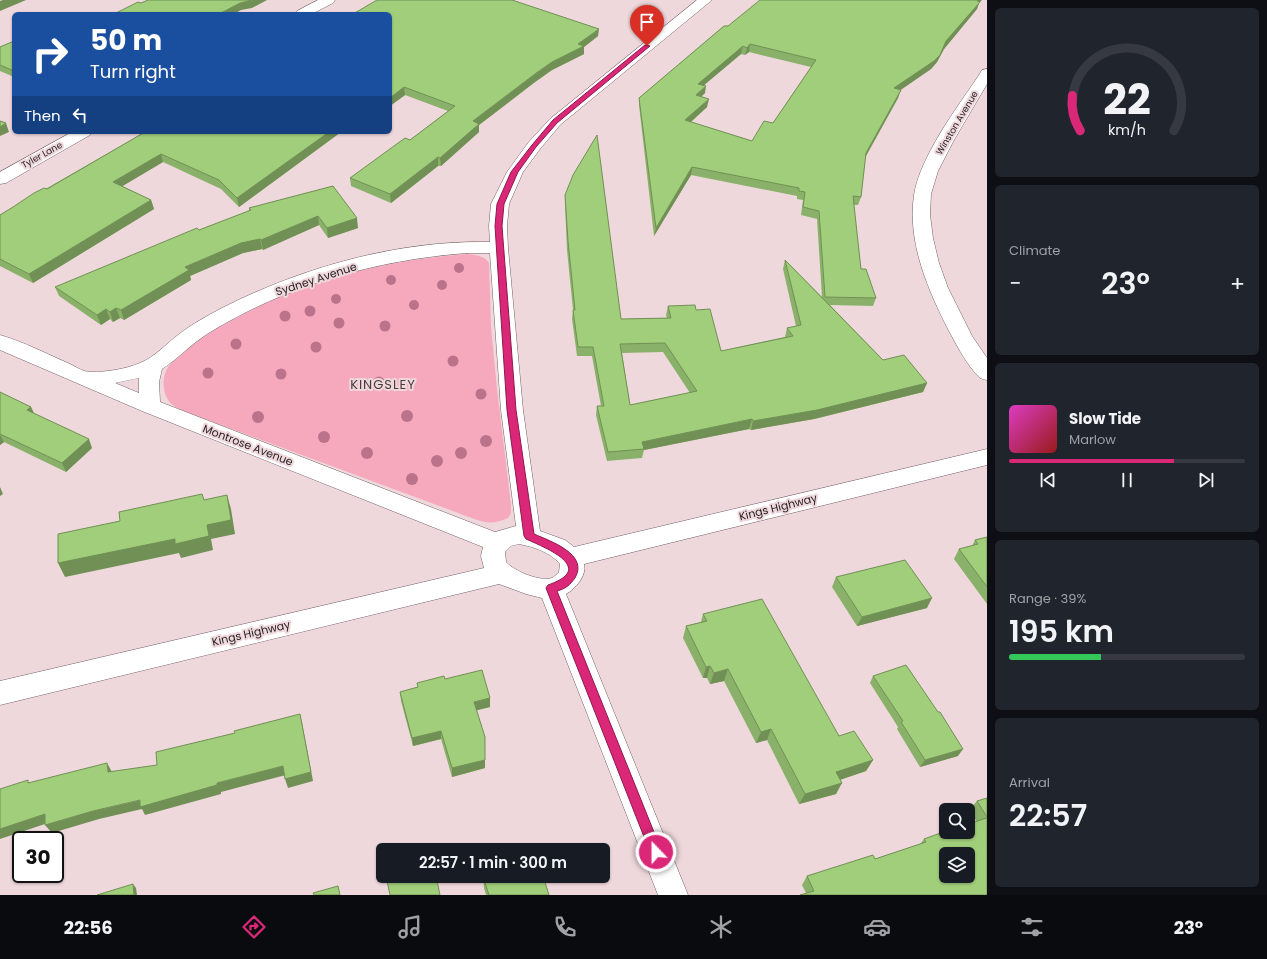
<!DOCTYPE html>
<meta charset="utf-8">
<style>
:root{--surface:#171b24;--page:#20242c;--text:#f1f3f6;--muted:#9ea1a6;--line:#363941;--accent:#db2777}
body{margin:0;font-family:Poppins,sans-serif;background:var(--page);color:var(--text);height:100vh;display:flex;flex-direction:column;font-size:15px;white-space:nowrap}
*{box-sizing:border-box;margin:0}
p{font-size:13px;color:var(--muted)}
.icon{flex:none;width:22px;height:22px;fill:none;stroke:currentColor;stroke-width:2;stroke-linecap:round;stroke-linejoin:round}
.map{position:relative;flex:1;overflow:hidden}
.details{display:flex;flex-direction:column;gap:8px;padding:8px;background:#0d0f14;width:280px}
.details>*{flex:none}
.hud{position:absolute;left:12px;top:12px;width:380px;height:122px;border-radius:6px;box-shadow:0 1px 3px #0004;background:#1a4fa0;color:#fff;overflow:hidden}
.controls{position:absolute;left:939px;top:803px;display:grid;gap:8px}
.controls a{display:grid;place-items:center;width:36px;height:36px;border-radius:6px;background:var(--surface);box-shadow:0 1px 3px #0004;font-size:20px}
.speed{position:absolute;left:12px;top:831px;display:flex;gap:8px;font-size:20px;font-weight:700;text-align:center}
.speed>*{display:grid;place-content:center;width:52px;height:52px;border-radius:50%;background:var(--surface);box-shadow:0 1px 3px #0004;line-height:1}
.speed .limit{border:2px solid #111;border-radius:6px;background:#fff;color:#111}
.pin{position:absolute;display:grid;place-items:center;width:34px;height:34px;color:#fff;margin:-41px -17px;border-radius:50% 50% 50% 0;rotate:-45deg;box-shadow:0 0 4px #0007}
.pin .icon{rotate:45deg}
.me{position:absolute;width:44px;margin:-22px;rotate:338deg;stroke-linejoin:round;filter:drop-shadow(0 0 3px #0008)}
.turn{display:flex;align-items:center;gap:14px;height:84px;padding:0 12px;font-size:18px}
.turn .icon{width:52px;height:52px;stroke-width:2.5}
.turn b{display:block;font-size:28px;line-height:34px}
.then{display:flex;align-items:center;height:38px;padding:0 12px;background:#0003;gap:8px;font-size:15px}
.big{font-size:30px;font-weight:600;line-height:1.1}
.details .tile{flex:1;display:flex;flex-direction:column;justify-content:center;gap:6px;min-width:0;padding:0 14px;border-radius:6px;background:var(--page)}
.details .dial{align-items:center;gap:0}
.dial svg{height:104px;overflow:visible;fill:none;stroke:var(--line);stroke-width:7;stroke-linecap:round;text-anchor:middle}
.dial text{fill:var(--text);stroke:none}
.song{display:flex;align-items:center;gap:12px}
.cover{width:48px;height:48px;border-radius:6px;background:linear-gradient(135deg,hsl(310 70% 55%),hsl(0 70% 35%))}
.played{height:4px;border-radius:2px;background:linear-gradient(90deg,var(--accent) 70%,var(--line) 70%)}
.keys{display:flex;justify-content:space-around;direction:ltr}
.heat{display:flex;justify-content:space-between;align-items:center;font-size:22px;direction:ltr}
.charge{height:6px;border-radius:3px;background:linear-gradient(90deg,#34c759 39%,var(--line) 0)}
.trip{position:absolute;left:376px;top:843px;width:234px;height:40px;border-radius:6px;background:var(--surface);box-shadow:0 1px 3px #0004;font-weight:600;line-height:40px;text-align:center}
.menu{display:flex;height:64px;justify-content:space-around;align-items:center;background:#090b0e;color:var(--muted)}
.menu .icon{width:28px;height:28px}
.menu .active{color:var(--accent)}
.menu b{font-size:18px;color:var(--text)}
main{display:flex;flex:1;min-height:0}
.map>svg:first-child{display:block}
</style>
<main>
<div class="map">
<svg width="987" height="895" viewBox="0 0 987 895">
<rect width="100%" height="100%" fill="#eed8dc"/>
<path fill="#f6a9bc" d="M467,254C475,255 484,255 489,263L491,327L497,389L511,505V513L508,518C497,523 489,524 477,520L194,415C186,412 173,408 168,400C163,392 162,380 166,371C178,343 278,294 309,285C361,268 413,258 467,254Z"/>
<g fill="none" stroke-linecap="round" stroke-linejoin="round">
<defs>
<g id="street">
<path d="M318,0H335L333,3L312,14H295L297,11Z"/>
<path d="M697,0H712L560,125L540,149L523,172L509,204L507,226L508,248L523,410L540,531L565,540L574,547L987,449V465L584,564C587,576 575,589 566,594L688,895H658L542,598L526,594L499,584L0,705V681L484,568L481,556L483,547L142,411L0,350V335C24,342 47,354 70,364C76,367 85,373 92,372C107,372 126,369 140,363C155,357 166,344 178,335C192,324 207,316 222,308C303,267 399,240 490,242L489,226L491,204L507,172L528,143L550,119ZM467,253H490L501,410L516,526L495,532L160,402L159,382L162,369C178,359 191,344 207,334C286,285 376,260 467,253ZM139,378V393L115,383ZM519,544C534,547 550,552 560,564L559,572C557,574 554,577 552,578C540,582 514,571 506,562L505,552L511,546Z"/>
<path d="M987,69V84L954,140L938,171L931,194L930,215L933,238L939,263L948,288L972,336L987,358V380C984,379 981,379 979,377C967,365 957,346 949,331C928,290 907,242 914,195C920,157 956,109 977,78L982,70Z"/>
<path d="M72,132H92L90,135L6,183L0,184V172Z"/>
</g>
</defs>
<use href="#street" stroke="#746165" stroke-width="1"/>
<use href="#street" fill="#fff" fill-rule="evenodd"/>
</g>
<g fill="#bb738c">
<circle cx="459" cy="268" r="5"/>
<circle cx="391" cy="280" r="5"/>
<circle cx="442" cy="285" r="5"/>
<circle cx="336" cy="299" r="5"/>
<circle cx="414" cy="305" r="5"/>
<circle cx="310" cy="311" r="5.5"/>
<circle cx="285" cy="316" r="5.5"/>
<circle cx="339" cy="323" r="5.5"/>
<circle cx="385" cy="326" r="5.5"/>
<circle cx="236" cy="344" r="5.5"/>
<circle cx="316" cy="347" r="5.5"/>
<circle cx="453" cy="361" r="5.5"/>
<circle cx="208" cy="373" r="5.5"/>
<circle cx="281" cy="374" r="5.5"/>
<circle cx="379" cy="382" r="5.5"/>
<circle cx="481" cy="394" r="5.5"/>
<circle cx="407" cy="416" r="6"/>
<circle cx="258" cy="417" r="6"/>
<circle cx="324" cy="437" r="6"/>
<circle cx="486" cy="441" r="6"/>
<circle cx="367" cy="453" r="6"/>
<circle cx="461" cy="453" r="6"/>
<circle cx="437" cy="461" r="6"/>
<circle cx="412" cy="479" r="6"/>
</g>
<g fill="#8ab169" fill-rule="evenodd">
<path d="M979,3L977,9L944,49L937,62L931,69L900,90L898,98L865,158L861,197L858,205H853L861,269L876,298L873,306L830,305L883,360L927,383L923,392L814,419L751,430L749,429L644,450L642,458L607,461L596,415L597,406H601L592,356H577L572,319L573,310L567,250L565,204V195L621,319L667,318L666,315L668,306L696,310L721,351L785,337L787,328L796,326L783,269L785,260L822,297L817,219L801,215L803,200L797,199V196L691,175L654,236L639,105V98L724,26ZM749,52L811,67L773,123L752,141L691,122L707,107L701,97L705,93L704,85L741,54L745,55ZM663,352L690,393L630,405L622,353Z"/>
<path d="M390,14L598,36L584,47V54L552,70L535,82L479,125V132L441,166H438L391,203L351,186L350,178L410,140L448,111L405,95L390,106Z"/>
<path d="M14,41V77L0,71V47Z"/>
<path d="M145,132H341L239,207L221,189L163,162L122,186L151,200L154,209L33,283L0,266V215Z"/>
<path d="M333,186L358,228L328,238L319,225L263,250L262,249L243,253L190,276L191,280L124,320L120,318L113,322L110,319L101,325L59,296L55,287L199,230L249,211V208Z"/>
<path d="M0,392L31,407L34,413L92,448L66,472L4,442L0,445Z"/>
<path d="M987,537V604L954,559L959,549L972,546L975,540Z"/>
<path d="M836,577L927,608L857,626L832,587Z"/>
<path d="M703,614L839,736L873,760L866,771L840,780L836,794L799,804L767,740L756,743L724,681L710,684L707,678H703L683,638L686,626L701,622Z"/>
<path d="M873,676L958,756L920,767L897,729L898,727L870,683Z"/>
<path d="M445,679L490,698V707L477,710L485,768L452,777L441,739L413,746L401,701L400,692Z"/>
<path d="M987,798V895L806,893L802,885L807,876L875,859L920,844L924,839L977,822L969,810L977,801Z"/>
<path d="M483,877L549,895H486L484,888Z"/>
</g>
<g fill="#719055">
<path d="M3,0H26L0,11V1Z"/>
<path d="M252,0H267L252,8L241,10L234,14H219L240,3Z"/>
<path d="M978,0H982L979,3L977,9L944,49L937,62L931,69L892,96L894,88L946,41Z"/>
<path d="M599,29L598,36L584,47V54L552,70L535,82L479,125V132L441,166L440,158L473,121L535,74Z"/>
<path d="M750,44L749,52L745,55L747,48Z"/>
<path d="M743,46L741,54L697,91L698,84Z"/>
<path d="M706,86L705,93L694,103L696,95Z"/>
<path d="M404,87L405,95L390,106V98Z"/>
<path d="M901,90L898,98L863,161L866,153Z"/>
<path d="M709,99L707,107L684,128L685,120Z"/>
<path d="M6,123L9,132L0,136V127Z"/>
<path d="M329,132H341L239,207L237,198Z"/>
<path d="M161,154L163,162L116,190L113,182Z"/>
<path d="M438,157V166L391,203L390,194Z"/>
<path d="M692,167L691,175L654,236L656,228Z"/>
<path d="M151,200L154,209L33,283L29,274Z"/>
<path d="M318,216L319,225L263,250L261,240Z"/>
<path d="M357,218L358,228L328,238L327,228Z"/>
<path d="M260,239L262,249L243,253L190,276L191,280L124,320L121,310L185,267L241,243Z"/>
<path d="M116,308L120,318L113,322L110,312Z"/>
<path d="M106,309L110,319L101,325L97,315Z"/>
<path d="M927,383L923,392L814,419L751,430L753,421Z"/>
<path d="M31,407L35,416L27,410Z"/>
<path d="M752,419L749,429L644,450L642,442Z"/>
<path d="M0,435L4,442L0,445Z"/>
<path d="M89,439L92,448L66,472L62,463Z"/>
<path d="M0,487L3,494L0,496Z"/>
<path d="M227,495L231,509L235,534L211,539L213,550L181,558L179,553L65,577L58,563L207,525Z"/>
<path d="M932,598L927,608L857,626L862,617Z"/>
<path d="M710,666L707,678H703L706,667Z"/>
<path d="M728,669L724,681L710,684L714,673Z"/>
<path d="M490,698V707L474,711V702Z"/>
<path d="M300,714L302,723L313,781L288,788L285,779Z"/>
<path d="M771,729L767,740L756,743L761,732Z"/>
<path d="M441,731V739L413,746L412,738Z"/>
<path d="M485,737V768L452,777V768Z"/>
<path d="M963,749L958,756L920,767L925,760Z"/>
<path d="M873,760L866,771L830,783L836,772Z"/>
<path d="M107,763L112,772H108Z"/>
<path d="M283,766L286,775L221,792V794L145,815L142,809L99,819L52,833L45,825L93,811L217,783Z"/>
<path d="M842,783L836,794L799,804L805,794Z"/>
<path d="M45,814L51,822L0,839V829Z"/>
<path d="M133,884L136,888L137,895H134Z"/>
</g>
<g fill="#a1ce7a" stroke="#719055" fill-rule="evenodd">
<path d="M148,0H252L240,3L219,14H114L138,2L141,3Z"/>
<path d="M377,0H512L599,29L578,44L584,46L552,62L535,74L473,121L479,124L440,158L438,157L390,194L350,178L405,138L410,140L455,106L404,87L390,98V14H353Z"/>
<path d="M760,0H978L977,1L980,2L946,41L940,55L934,61L894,88L901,90L866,153L861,197L853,196L861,269H866L876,298L825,297L819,211L803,207L805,192L799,191V188L692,167L656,228L639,98L724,26H728ZM750,44L816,60L773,123L764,121L752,141L685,120L709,99L696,95L706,86L698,84L743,46L747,48Z"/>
<path d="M14,41V71L0,65V47Z"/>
<path d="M0,121L6,123L0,127Z"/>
<path d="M145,132H329L237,198L219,180L161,154L113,182L151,200L29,274L0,259V215L13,207L34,193L44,188L47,189Z"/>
<path d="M597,135L621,319L671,318L668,306L695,305L696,310L710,309L721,351L793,336L787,328L801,325L785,260L883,360L904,355L927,383L817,410L753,421L752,419L642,442L644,449L608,452L597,406H604L593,347H578L573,310H575L568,241L565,195L573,175ZM665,343L697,391L630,405L620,344Z"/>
<path d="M333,186L357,218L327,228L318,216L261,240L260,239L241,243L185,267L189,270L121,310L116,308L110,312L106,309L97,315L55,287L197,228L199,230L251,210L249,208Z"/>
<path d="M0,392L31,407L27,410L89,439L62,463L0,434Z"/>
<path d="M202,494L204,500L227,495L231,520L207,525L209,536L175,544V539L58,563V534L120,521L119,512Z"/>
<path d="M987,537V587L959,549L978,544L975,540Z"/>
<path d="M905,560L932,598L862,617L836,577Z"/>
<path d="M762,599L839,736L854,731L873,760L836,772L842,783L805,794L771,729L761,732L728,669L714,673L710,666L706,667L686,626L707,621L703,614Z"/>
<path d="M906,665L938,712H940L963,749L925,760L901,722L903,721L873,676Z"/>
<path d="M482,670L490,698L474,702L485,737V760L452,768L441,731L412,738L400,692L418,687L417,683L444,676L445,679Z"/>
<path d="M300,714L311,772L285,779L283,766L217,783V785L140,807V800L93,811L45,825V814L0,829V789L28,780V783L107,763L108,772L157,765L156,752L235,733L234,731Z"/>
<path d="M987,798V817L977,801Z"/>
<path d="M987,818V895H800L814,891L807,876L873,855L875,859L926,842L924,839L946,831V832H968V824ZM946,854H968V876H946Z"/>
<path d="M386,876H436L440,895H390Z"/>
<path d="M487,876H543L549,895H489L483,877Z"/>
<path d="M133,884L134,895H97Z"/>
<path d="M338,886L340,895H314L313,893Z"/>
</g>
<path fill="#db2777" stroke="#8e194d" d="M645,45L650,46L557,123L536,147L518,172L504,204L502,226L516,410L534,534C550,541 589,554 575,578C570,585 565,589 557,591L662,852L660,856L656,858L652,856L650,852L546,588L548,585C597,568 546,548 526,539L524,536L507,410L495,226L497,204L511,172L532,145L553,120Z"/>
<g text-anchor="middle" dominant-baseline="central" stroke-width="4" stroke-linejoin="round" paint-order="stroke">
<g font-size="9" fill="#231c1d" stroke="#eed8dc">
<text transform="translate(957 123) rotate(-59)">Winston Avenue</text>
<text transform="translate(42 155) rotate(-29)">Tyler Lane</text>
</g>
<g font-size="11" fill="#231c1d" stroke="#eed8dc">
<text transform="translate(316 279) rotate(-18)">Sydney Avenue</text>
<text transform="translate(248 445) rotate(21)">Montrose Avenue</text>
<text transform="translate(778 507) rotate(-14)">Kings Highway</text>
<text transform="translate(251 633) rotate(-13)">Kings Highway</text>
</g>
<g font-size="13" letter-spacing="1" fill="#4a393d" stroke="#eed8dc">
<text x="383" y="384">KINGSLEY</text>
</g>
</g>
</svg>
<div class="controls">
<a><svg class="icon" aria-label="search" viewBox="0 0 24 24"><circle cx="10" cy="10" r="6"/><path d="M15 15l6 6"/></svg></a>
<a><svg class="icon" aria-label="layers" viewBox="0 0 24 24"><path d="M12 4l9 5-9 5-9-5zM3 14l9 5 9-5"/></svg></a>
</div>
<div class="speed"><div class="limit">30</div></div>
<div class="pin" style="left:647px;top:46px;background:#d93025"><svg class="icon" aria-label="arrive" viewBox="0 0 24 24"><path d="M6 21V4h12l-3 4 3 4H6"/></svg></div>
<svg class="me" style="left:656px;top:852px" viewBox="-20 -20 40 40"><circle r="17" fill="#db2777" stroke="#fff" stroke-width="3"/><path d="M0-11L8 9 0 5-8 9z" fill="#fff"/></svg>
<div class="trip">22:57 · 1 min · 300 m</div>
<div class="hud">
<div class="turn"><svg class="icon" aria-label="right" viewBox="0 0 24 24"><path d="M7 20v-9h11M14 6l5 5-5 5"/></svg><div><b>50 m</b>Turn right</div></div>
<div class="then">Then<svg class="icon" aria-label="left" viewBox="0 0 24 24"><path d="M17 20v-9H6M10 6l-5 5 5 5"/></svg></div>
</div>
</div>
<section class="details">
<div class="tile dial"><svg viewBox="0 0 100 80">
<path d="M14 69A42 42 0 1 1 86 69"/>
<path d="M14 69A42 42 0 0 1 8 42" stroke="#db2777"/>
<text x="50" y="56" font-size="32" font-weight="700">22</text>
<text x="50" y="72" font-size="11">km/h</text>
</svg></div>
<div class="tile"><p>Climate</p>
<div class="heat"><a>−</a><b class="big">23°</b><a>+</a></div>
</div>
<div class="tile">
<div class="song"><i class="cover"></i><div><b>Slow Tide</b><p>Marlow</p></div></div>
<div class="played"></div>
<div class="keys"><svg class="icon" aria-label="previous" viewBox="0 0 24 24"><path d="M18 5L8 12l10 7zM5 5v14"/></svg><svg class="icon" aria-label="pause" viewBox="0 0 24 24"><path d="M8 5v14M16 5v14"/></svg><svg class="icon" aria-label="next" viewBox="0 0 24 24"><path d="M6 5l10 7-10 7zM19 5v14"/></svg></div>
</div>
<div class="tile"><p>Range · 39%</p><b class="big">195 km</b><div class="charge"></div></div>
<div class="tile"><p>Arrival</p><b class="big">22:57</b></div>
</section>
</main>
<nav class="menu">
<b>22:56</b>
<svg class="icon active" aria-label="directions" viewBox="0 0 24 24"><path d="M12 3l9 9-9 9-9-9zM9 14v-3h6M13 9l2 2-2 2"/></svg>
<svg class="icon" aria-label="music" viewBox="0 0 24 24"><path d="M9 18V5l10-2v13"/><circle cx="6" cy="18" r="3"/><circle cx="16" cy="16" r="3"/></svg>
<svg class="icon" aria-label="phone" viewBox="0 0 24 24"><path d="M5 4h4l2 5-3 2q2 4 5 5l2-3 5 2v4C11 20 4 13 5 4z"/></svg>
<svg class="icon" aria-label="climate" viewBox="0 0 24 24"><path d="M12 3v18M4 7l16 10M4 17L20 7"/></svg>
<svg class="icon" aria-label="car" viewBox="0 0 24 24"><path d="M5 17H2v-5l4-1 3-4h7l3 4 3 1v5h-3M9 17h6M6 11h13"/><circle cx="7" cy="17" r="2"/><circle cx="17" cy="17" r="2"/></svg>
<svg class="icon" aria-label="filters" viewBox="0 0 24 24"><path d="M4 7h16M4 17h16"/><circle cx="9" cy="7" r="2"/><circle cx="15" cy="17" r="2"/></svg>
<b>23°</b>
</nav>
